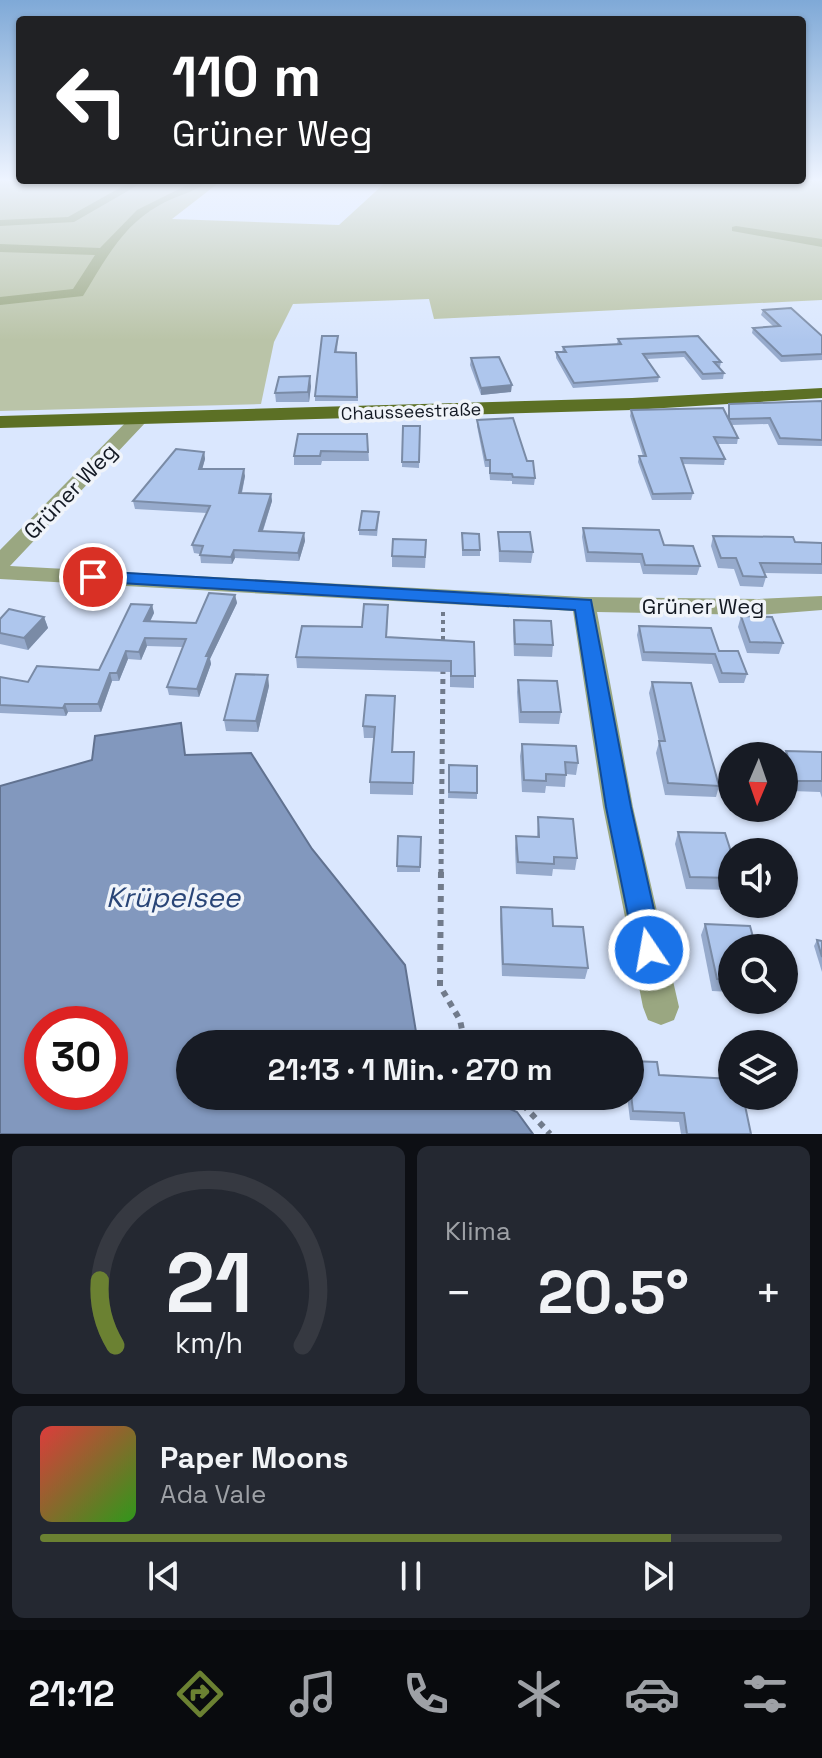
<!DOCTYPE html>
<html lang="de">
<meta charset="utf-8">
<style>
:root{--surface:#171b24;--page:#242831;--text:#f1f3f6;--muted:#9ea1a6;--line:#363941;--accent:#6b8132}
body{margin:0;font-family:"Space Grotesk",sans-serif;background:var(--page);color:var(--text);height:100vh;display:flex;flex-direction:column;font-size:30px;white-space:nowrap}
*{box-sizing:border-box;margin:0}
p{font-size:26px;color:var(--muted)}
.icon{flex:none;width:44px;height:44px;fill:none;stroke:currentColor;stroke-width:2;stroke-linecap:round;stroke-linejoin:round}
.map{position:relative;height:1134px;overflow:hidden}
.details{display:flex;flex-direction:column;gap:12px;padding:12px;background:#0d0f14;flex:1}
.details>*{flex:none}
.banner{position:absolute;left:16px;top:16px;width:790px;height:168px;border-radius:8px;box-shadow:0 2px 6px #0004;background:#202124;color:#fff;overflow:hidden}
.needle{width:52px;rotate:182deg}
.buttons{position:absolute;left:718px;top:742px;display:grid;gap:16px}
.buttons a{display:grid;place-items:center;width:80px;height:80px;border-radius:50%;background:var(--surface);box-shadow:0 2px 6px #0004;font-size:40px}
.speed{position:absolute;left:24px;top:1006px;display:flex;gap:16px;font-size:40px;font-weight:700;text-align:center}
.speed>*{display:grid;place-content:center;width:104px;height:104px;border-radius:50%;background:var(--surface);box-shadow:0 2px 6px #0004;line-height:1}
.speed .limit{border:12px solid #d22;background:#fff;color:#111}
.pin{position:absolute;display:grid;place-items:center;width:68px;height:68px;color:#fff;margin:-34px;border:4px solid #fff;border-radius:50%;box-shadow:0 2px 8px #0007}
.me{position:absolute;width:88px;margin:-44px;rotate:348deg;stroke-linejoin:round;filter:drop-shadow(0 0 6px #0008)}
.turn{display:flex;align-items:center;gap:28px;height:168px;padding:0 24px;font-size:36px}
.turn .icon{width:104px;height:104px;stroke-width:2.5}
.turn b{display:block;font-size:56px;line-height:68px}
.big{font-size:60px;font-weight:800;line-height:1.1}
.details .widget{flex:1;display:flex;flex-direction:column;justify-content:center;gap:12px;min-width:0;padding:0 28px;border-radius:12px;background:var(--page)}
.details .dial{align-items:center;gap:0}
.dial svg{height:208px;overflow:visible;fill:none;stroke:var(--line);stroke-width:7;stroke-linecap:round;text-anchor:middle}
.dial text{fill:var(--text);stroke:none}
.song{display:flex;align-items:center;gap:24px}
.cover{width:96px;height:96px;border-radius:12px;background:linear-gradient(135deg,hsl(0 70% 55%),hsl(110 70% 35%))}
.played{height:8px;border-radius:4px;background:linear-gradient(90deg,var(--accent) 85%,var(--line) 85%)}
.keys{display:flex;justify-content:space-around;direction:ltr}
.heat{display:flex;justify-content:space-between;align-items:center;font-size:44px;direction:ltr}
.details .tiles{flex:1;display:grid;gap:12px;grid-template-columns:1fr 1fr}
.widget:last-child{grid-column:span 2}
.trip{position:absolute;left:176px;top:1030px;width:468px;height:80px;border-radius:40px;background:var(--surface);box-shadow:0 2px 6px #0004;font-weight:800;line-height:80px;text-align:center}
.dock{display:flex;height:128px;justify-content:space-around;align-items:center;background:#090b0e;color:var(--muted)}
.dock .icon{width:56px;height:56px}
.dock .on{color:var(--accent)}
.dock b{font-size:36px;color:var(--text)}
.map>svg:first-child{display:block}
</style>
<div class="map">
<svg width="822" height="1134" viewBox="0 0 822 1134">
<rect width="100%" height="100%" fill="#dae7fe"/>
<path fill="#bac4a8" d="M0,181H221L172,219L339,225L387,181H822V300L434,319L429,299L293,304L274,342L261,404L0,411Z"/>
<path fill="#8298be" stroke="#617290" stroke-width="2" fill-rule="evenodd" d="M181,723L185,755L251,753L312,849L405,965L418,1044H190V1096H479L517,1112L533,1134H0V786L92,760L95,736ZM43,1024H110V1092H42Z"/>
<g fill="none" stroke-linecap="round" stroke-linejoin="round">
<path stroke="#717b8b" stroke-width="4" stroke-dasharray="4 4" stroke-linecap="butt" d="M443,612V643"/>
<path stroke="#717b8b" stroke-width="5" stroke-dasharray="5 5" stroke-linecap="butt" d="M441,874L443,668"/>
<g stroke="#717b8b" stroke-width="6" stroke-dasharray="6 6" stroke-linecap="butt">
<path d="M441,872L440,986L460,1020L465,1044"/>
<path d="M515,1096L550,1134"/>
</g>
<g fill="#9aa781" fill-rule="evenodd">
<path d="M132,181H145L74,222L0,226V220L68,217Z"/>
<path d="M195,181H209C194,193 174,196 158,206C122,226 104,262 83,296L0,305V297L73,289L95,255L0,252V244L100,248L137,210Z"/>
<path d="M736,226L822,239V247L732,231V227Z"/>
<path d="M140,413L146,414L149,418L146,422L10,566L584,597L759,599L822,596V610L759,615L597,612L633,807L679,1007L674,1020L661,1025L648,1020L643,1007L603,807L573,611L0,579V550L134,414Z"/>
</g>
<path fill="#5c7025" fill-rule="evenodd" d="M822,388V398L632,410L0,428V416L632,398Z"/>
</g>
<g fill="#96aacc">
<path d="M763,310L822,336V360L781,362L752,333L753,328L773,326L761,315Z"/>
<path d="M338,336L337,352L356,353L358,401H315V396Z"/>
<path d="M698,336L721,362L720,367H718L724,373L723,379L702,380L684,357L646,359L659,377L658,382L573,388L556,358V352H562L563,347L617,344L618,339Z"/>
<path d="M471,358L511,392L481,395L470,365Z"/>
<path d="M311,386L309,402H276L275,393Z"/>
<path d="M822,401V446L778,445L768,424L732,425L738,438L737,444H717L725,459L724,465L683,464L693,493L691,500H652L638,462L639,456H643L630,416L631,410L728,417L729,404Z"/>
<path d="M477,420L527,461L535,478L534,485L512,484V481L490,480L489,467H485L477,426Z"/>
<path d="M403,426H420L419,468L402,467Z"/>
<path d="M367,434L369,461H322L321,465H294V456Z"/>
<path d="M204,452L205,459L202,469L245,476L242,493L271,494L272,501L263,531L304,533L305,541L299,561L235,558L232,564L201,563L200,554L194,553L192,545L207,513L135,509L133,501Z"/>
<path d="M379,517L377,536L359,535V530Z"/>
<path d="M583,528L664,545L700,566L697,575L643,574L640,563L586,562L582,537Z"/>
<path d="M498,532L533,552L531,563L499,562Z"/>
<path d="M462,533L480,550V556H462Z"/>
<path d="M713,536L795,542L822,543V574L765,573L766,577L763,587L740,586L734,569L718,568L711,546Z"/>
<path d="M426,551L425,568L392,567V556Z"/>
<path d="M235,595L237,603L210,659L211,664L199,697L169,695L167,687L183,647L147,646L141,660L128,659L119,681H112L101,712H68L66,716L0,713V677L28,682L99,670L152,605L154,613L150,622L196,623Z"/>
<path d="M388,605L387,637L474,642V688L450,687V672L297,668L296,657L362,627Z"/>
<path d="M741,616L783,643L779,654L747,653L738,627Z"/>
<path d="M44,617L48,628L28,650L0,644V619Z"/>
<path d="M514,620L553,645L552,657L514,656L513,631Z"/>
<path d="M639,626L719,651L747,674L744,683H719L712,664L642,661L637,635Z"/>
<path d="M518,680L561,712L559,724L519,723L517,692Z"/>
<path d="M652,682L719,786L716,797L665,795L656,753L659,742L649,693Z"/>
<path d="M269,686L258,732L226,731L224,720Z"/>
<path d="M395,696L393,752H414L413,795L370,794V782L374,738H364L363,726Z"/>
<path d="M522,744L578,763L576,775L566,774L565,787L546,786L545,793L522,792L520,756Z"/>
<path d="M786,751L822,752V798L820,792L792,791L784,768V756Z"/>
<path d="M449,765L477,793V799L448,798Z"/>
<path d="M538,817L577,858L575,870L553,869L552,876L516,874L515,848L516,836L537,837Z"/>
<path d="M678,832L732,855V890L686,889L675,844Z"/>
<path d="M398,836L421,837L420,872H397Z"/>
<path d="M501,907L553,926L588,968L585,979L502,976L500,919Z"/>
<path d="M705,924L732,948V992L712,991L701,935Z"/>
<path d="M817,940L822,941V972L814,946Z"/>
<path d="M630,1061L659,1075L751,1134H681L679,1122L630,1120L627,1096H630Z"/>
</g>
<g fill="#7a8ba6">
<path d="M310,376L311,386L309,402L308,392Z"/>
<path d="M512,385L511,392L481,395V388Z"/>
<path d="M204,452L205,459L200,477L199,469Z"/>
<path d="M244,469L245,476L240,500L239,493Z"/>
<path d="M271,494L272,501L260,539L259,531Z"/>
<path d="M304,533L305,541L299,561L298,553Z"/>
<path d="M234,550L235,558L232,564L231,557Z"/>
<path d="M235,595L237,603L210,659L211,664L199,697L197,689L206,656Z"/>
<path d="M152,605L154,613L146,629L144,621Z"/>
<path d="M44,617L48,628L28,650L24,638Z"/>
<path d="M145,638L147,646L141,660L139,652Z"/>
<path d="M126,651L128,659L119,681L117,673Z"/>
<path d="M110,673L112,681L101,712L98,704Z"/>
<path d="M268,675L269,686L258,732L256,721Z"/>
<path d="M65,704L68,712L66,716L63,708Z"/>
</g>
<g fill="#aec6ed" stroke="#7a8ba6" stroke-width="2">
<path d="M791,308L822,336V354L782,356L753,328L780,326L763,310Z"/>
<path d="M322,336H338L335,352L356,353L357,397L315,396Z"/>
<path d="M698,336L721,362H714L724,373L703,374L685,352L643,354L659,377L574,383L556,352H566L563,347L621,344L618,339Z"/>
<path d="M499,357L512,385L481,388L471,358Z"/>
<path d="M310,376L308,392L275,393L279,377Z"/>
<path d="M822,401V440L780,438L770,418L729,419V404Z"/>
<path d="M723,408L738,438L714,437L725,459L681,458L693,493L653,494L639,456H646L631,410Z"/>
<path d="M513,418L527,461H533L535,478L513,477L512,474L490,473V460H486L477,420Z"/>
<path d="M403,426H420L419,462H402Z"/>
<path d="M298,434H367L368,452L321,451L320,456H294Z"/>
<path d="M176,449L204,452L199,469H244L239,493L271,494L259,531L304,533L298,553L234,550L231,557L200,555L203,546L192,545L210,506L133,501Z"/>
<path d="M362,511L379,512L376,530H359Z"/>
<path d="M583,528L659,530L664,545L693,546L700,566L645,565L642,554L588,552Z"/>
<path d="M498,532H530L533,552L500,551Z"/>
<path d="M462,533L479,534L480,550H463Z"/>
<path d="M713,536L793,537L795,542L822,543V564L760,563L766,577L743,576L736,558H721Z"/>
<path d="M393,539L426,540L425,557L392,556Z"/>
<path d="M209,593L235,595L206,656H209L197,689L167,687L186,639L145,638L139,652L126,651L117,673H110L98,704H65L63,708L0,705V677L28,682L37,666L99,670L131,604L152,605L144,621L196,623Z"/>
<path d="M364,604L388,605L386,637L474,642L475,676H451V661L296,657L302,626L362,627Z"/>
<path d="M9,609L44,617L24,638L0,633V619Z"/>
<path d="M741,616L772,617L783,643L750,642Z"/>
<path d="M514,620L551,621L553,645L515,644Z"/>
<path d="M639,626L711,628L719,651H738L747,674L722,673L715,654L644,652Z"/>
<path d="M236,674L268,675L256,721L224,720Z"/>
<path d="M518,680L557,681L561,712H521Z"/>
<path d="M652,682L691,683L719,786L668,783L659,741H665Z"/>
<path d="M366,695L395,696L392,752H414L413,783L370,782L375,727L363,726Z"/>
<path d="M522,744L576,746L578,763L565,762L566,775L546,774V781L524,780Z"/>
<path d="M786,751L822,752V781H796Z"/>
<path d="M449,765L477,766V793L449,792Z"/>
<path d="M538,817L573,819L577,858L554,857V864L518,862L516,836L539,837Z"/>
<path d="M678,832L725,833L732,855V878L690,877Z"/>
<path d="M398,836L421,837L420,867L397,866Z"/>
<path d="M501,907L552,909L553,926L583,927L588,968L503,964Z"/>
<path d="M705,924L750,926L756,948H732V980L717,979Z"/>
<path d="M817,940L822,941V957Z"/>
<path d="M630,1061L657,1062L659,1075L732,1079V1096H743L751,1134H687L684,1113L633,1111L630,1086Z"/>
</g>
<linearGradient id="sky" x2="0" y2="1"><stop stop-color="#7fa9d7"/><stop offset="0.53" stop-color="#eef4ff"/><stop offset="1" stop-color="#eef4ff" stop-opacity="0"/></linearGradient>
<rect width="822" height="340" fill="url(#sky)"/>
<path fill="#1a73e8" stroke="#114b97" stroke-width="2" d="M93,571L591,600L631,807L663,950L659,959L649,963L639,959L635,950L606,807L575,610L86,581L84,577L86,573Z"/>
<g text-anchor="middle" dominant-baseline="central" stroke-width="7" stroke-linejoin="round" paint-order="stroke">
<g font-size="18" fill="#131923" stroke="#f0f4fa">
<text transform="translate(411 411) rotate(-2)">Chausseestraße</text>
</g>
<g font-size="22" fill="#131923" stroke="#f0f4fa">
<text transform="translate(70 491) rotate(-46)">Grüner Weg</text>
<text x="703" y="606">Grüner Weg</text>
</g>
<g font-size="28" font-style="italic" fill="#294577" stroke="#f0f4fa">
<text x="173" y="897">Krüpelsee</text>
</g>
</g>
</svg>
<div class="buttons">
<a><svg class="needle" viewBox="-14 -14 28 28"><path d="M0-13l5 13h-10z" fill="#e53935"/><path d="M0 13l5-13h-10z" fill="#9ea1a6"/></svg></a>
<a><svg class="icon" aria-label="sound" viewBox="0 0 24 24"><path d="M4 9h4l5-4v14l-5-4H4zM17 9q2 3 0 6"/></svg></a>
<a><svg class="icon" aria-label="search" viewBox="0 0 24 24"><circle cx="10" cy="10" r="6"/><path d="M15 15l6 6"/></svg></a>
<a><svg class="icon" aria-label="layers" viewBox="0 0 24 24"><path d="M12 4l9 5-9 5-9-5zM3 14l9 5 9-5"/></svg></a>
</div>
<div class="speed"><div class="limit">30</div></div>
<div class="pin" style="left:93px;top:577px;background:#d93025"><svg class="icon" aria-label="arrive" viewBox="0 0 24 24"><path d="M6 21V4h12l-3 4 3 4H6"/></svg></div>
<svg class="me" style="left:649px;top:950px" viewBox="-20 -20 40 40"><circle r="17" fill="#1a73e8" stroke="#fff" stroke-width="3"/><path d="M0-11L8 9 0 5-8 9z" fill="#fff"/></svg>
<div class="trip">21:13 · 1 Min. · 270 m</div>
<div class="banner">
<div class="turn"><svg class="icon" aria-label="left" viewBox="0 0 24 24"><path d="M17 20v-9H6M10 6l-5 5 5 5"/></svg><div><b>110 m</b>Grüner Weg</div></div>
</div>
</div>
<section class="details">
<div class="tiles">
<div class="widget dial"><svg viewBox="0 0 100 80">
<path d="M14 69A42 42 0 1 1 86 69"/>
<path d="M14 69A42 42 0 0 1 8 44" stroke="#6b8132"/>
<text x="50" y="56" font-size="32" font-weight="700">21</text>
<text x="50" y="72" font-size="11">km/h</text>
</svg></div>
<div class="widget"><p>Klima</p>
<div class="heat"><a>−</a><b class="big">20.5°</b><a>+</a></div>
</div>
<div class="widget">
<div class="song"><i class="cover"></i><div><b>Paper Moons</b><p>Ada Vale</p></div></div>
<div class="played"></div>
<div class="keys"><svg class="icon" aria-label="previous" viewBox="0 0 24 24"><path d="M18 5L8 12l10 7zM5 5v14"/></svg><svg class="icon" aria-label="pause" viewBox="0 0 24 24"><path d="M8 5v14M16 5v14"/></svg><svg class="icon" aria-label="next" viewBox="0 0 24 24"><path d="M6 5l10 7-10 7zM19 5v14"/></svg></div>
</div>
</div>
</section>
<nav class="dock">
<b>21:12</b>
<svg class="icon on" aria-label="directions" viewBox="0 0 24 24"><path d="M12 3l9 9-9 9-9-9zM9 14v-3h6M13 9l2 2-2 2"/></svg>
<svg class="icon" aria-label="music" viewBox="0 0 24 24"><path d="M9 18V5l10-2v13"/><circle cx="6" cy="18" r="3"/><circle cx="16" cy="16" r="3"/></svg>
<svg class="icon" aria-label="phone" viewBox="0 0 24 24"><path d="M5 4h4l2 5-3 2q2 4 5 5l2-3 5 2v4C11 20 4 13 5 4z"/></svg>
<svg class="icon" aria-label="climate" viewBox="0 0 24 24"><path d="M12 3v18M4 7l16 10M4 17L20 7"/></svg>
<svg class="icon" aria-label="car" viewBox="0 0 24 24"><path d="M5 17H2v-5l4-1 3-4h7l3 4 3 1v5h-3M9 17h6M6 11h13"/><circle cx="7" cy="17" r="2"/><circle cx="17" cy="17" r="2"/></svg>
<svg class="icon" aria-label="filters" viewBox="0 0 24 24"><path d="M4 7h16M4 17h16"/><circle cx="9" cy="7" r="2"/><circle cx="15" cy="17" r="2"/></svg>
</nav>
